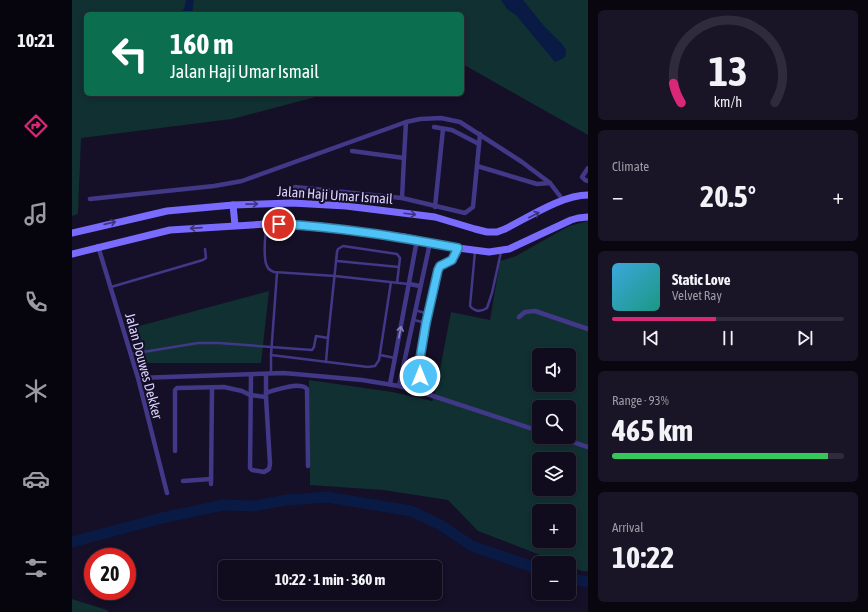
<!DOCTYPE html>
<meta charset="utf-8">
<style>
:root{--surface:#100b1d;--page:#191426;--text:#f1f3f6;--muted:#9c9ba4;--line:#302b3b;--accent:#db2777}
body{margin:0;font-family:"Asap Condensed",sans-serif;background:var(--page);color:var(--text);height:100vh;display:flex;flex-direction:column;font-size:15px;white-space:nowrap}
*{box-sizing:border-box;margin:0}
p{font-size:13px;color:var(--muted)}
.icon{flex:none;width:22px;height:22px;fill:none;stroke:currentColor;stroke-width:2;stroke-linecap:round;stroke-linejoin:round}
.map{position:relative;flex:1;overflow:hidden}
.sheet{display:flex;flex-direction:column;gap:10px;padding:10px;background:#090610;width:280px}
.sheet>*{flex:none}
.banner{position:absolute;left:12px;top:12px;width:380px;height:84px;border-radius:6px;box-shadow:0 2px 6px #0003,0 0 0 1px var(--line);background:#0b6e4f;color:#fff;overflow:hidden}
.buttons{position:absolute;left:460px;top:348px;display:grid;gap:8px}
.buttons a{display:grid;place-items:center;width:44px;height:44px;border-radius:6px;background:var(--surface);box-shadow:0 2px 6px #0003,0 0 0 1px var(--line);font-size:20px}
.speed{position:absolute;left:12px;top:548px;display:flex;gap:8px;font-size:20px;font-weight:700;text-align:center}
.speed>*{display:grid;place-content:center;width:52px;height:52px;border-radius:50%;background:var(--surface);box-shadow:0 2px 6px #0003,0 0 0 1px var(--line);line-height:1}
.speed .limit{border:6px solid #d22;background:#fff;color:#111}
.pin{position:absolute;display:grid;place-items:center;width:34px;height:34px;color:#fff;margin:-17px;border:2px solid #fff;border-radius:50%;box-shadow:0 1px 4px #0007}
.me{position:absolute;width:44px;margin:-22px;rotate:0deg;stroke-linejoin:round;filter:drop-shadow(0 0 3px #0008)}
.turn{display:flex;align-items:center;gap:14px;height:84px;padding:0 20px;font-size:18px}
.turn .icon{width:52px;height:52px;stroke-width:2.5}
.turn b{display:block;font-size:28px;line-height:34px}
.big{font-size:30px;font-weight:700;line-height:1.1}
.sheet .tile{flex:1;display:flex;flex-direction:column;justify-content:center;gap:6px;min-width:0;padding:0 14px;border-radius:6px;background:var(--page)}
.sheet .dial{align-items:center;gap:0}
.dial svg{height:104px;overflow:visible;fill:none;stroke:var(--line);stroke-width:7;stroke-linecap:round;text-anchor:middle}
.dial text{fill:var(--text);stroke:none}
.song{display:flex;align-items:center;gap:12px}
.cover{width:48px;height:48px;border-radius:6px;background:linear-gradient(135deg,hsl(200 70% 55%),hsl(170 70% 35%))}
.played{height:4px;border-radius:2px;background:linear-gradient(90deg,var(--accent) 45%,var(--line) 45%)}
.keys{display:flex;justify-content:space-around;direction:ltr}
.heat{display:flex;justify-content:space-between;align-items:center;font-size:22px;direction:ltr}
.charge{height:6px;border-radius:3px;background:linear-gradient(90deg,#34c759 93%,var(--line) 0)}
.trip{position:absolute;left:146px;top:560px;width:224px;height:40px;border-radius:6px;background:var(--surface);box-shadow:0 2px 6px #0003,0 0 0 1px var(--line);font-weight:700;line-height:40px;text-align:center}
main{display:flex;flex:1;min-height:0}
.tab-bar{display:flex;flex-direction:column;width:72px;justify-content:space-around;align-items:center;background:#06040c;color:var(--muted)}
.tab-bar .icon{width:28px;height:28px}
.tab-bar .current{color:var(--accent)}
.tab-bar b{font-size:18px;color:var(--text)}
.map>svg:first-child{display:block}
</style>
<main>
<nav class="tab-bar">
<b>10:21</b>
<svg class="icon current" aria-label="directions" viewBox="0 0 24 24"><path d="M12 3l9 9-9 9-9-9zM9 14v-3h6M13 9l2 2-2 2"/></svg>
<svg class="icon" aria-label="music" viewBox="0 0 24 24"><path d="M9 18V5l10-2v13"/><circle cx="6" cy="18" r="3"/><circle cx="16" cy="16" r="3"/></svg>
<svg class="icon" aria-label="phone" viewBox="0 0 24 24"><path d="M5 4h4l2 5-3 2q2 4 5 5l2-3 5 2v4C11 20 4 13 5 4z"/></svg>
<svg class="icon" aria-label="climate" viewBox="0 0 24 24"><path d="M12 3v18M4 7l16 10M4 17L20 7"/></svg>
<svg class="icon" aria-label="car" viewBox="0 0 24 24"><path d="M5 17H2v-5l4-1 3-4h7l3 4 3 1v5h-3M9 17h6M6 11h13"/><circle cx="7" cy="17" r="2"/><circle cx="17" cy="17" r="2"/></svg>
<svg class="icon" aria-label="filters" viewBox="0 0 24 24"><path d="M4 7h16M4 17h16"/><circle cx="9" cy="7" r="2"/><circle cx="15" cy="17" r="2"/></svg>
</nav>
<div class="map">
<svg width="516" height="612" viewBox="0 0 516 612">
<rect width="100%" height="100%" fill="#150f27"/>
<g fill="#113031" fill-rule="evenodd">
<path d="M0,0H516V135L394,66L390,65V14H14V94H255L160,119L9,138L6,214L0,216Z"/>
<path d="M516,221V571H510L497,566V563H489L406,531L376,500L311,490L238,485L237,380L320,392L360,401L364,390L379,312L418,320L428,261L444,256L497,226ZM467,355H497V385H467ZM467,407H497V437H467ZM467,459H497V489H467ZM467,511H497V541H467Z"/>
<path d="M197,291L189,363H67L56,329Z"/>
<path d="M0,599L35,610L37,612H0Z"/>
</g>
<g fill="#091a45">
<path d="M114,0H122L120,14H107L112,9Z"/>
<path d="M429,0H451L472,26L491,45L494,50V55L492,58L483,62L444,15L435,9Z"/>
</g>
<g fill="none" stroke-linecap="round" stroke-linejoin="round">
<g stroke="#091a45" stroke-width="11">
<path d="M0,542L90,518L151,505L182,506L214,500L255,497L339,511L367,524L400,546L467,569"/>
<path d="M497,578L516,582"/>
</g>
<g stroke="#413887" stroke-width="2.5">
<path d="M194,224C194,234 190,257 195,266C196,269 199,271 202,272L263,276L336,284"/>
<path d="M403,251L398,306C403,312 409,312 415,308L420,293L429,252"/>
<path d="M265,261L327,267"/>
<path d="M39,287L131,260L134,258L133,249"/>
<path d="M343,310L356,314"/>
<path d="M342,320L354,323"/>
<path d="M59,354L126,343H147L240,350L242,347L244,336L256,338L265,252L266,249L271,246L325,254L328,258L325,283"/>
<path d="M199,355L296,367L303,366L307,360L319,282"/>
<path d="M308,355L323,358"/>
<path d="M254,362L256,338"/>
<path d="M199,373V355L205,273"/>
<path d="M357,380L348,376L346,370L354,323L366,270L368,266L380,260L386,248"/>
</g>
<g stroke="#413887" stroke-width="4.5">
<path d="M362,127L380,130L407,144"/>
<path d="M280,151L332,158L330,198"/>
<path d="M332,158L334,122"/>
<path d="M405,166L465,184L478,183"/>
<path d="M516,168L510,177L513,180L516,181"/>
<path d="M223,187L330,198L393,213L401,207L408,134"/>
<path d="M18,199L142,186L170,181L334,122L348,119L369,118L388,122L450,162L478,183L491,200"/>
<path d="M363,207L371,129"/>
<path d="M26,246L66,378L95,493"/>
<path d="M337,284L348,286"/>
<path d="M447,317L453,312L463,311L516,329"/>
<path d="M179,374L178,468L180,470L192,472L197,469L198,464L194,397V374"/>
<path d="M66,378L212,373L290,380L327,386L343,390L467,431"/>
<path d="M318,384L345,240"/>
<path d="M327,386L358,243"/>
<path d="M194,393C203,390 228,381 235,389L236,466"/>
<path d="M486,437L516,447"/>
<path d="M103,451V390L105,388L152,387L170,391L178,395L194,397"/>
<path d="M111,481L139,479"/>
<path d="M139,484L140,388"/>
</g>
<g stroke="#7a6bff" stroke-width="7">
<path d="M161,205L163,225"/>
<path d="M0,233L95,211L161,205L220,203L274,206L363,217L403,229L415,232H425L433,229C457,217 490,195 516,195"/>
<path d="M0,254L98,230L195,224L246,226L332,237L386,248L417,252L437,249L499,220L506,218L516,217"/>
</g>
</g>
<defs><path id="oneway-shaft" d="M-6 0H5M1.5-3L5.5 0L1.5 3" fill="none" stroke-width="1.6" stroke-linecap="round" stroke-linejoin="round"/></defs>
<g stroke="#3d347d">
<use href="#oneway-shaft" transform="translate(180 204) rotate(-1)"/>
<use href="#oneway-shaft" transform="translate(338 214) rotate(7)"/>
<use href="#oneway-shaft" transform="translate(462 215) rotate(-27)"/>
<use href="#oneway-shaft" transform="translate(38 223) rotate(-13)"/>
<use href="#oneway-shaft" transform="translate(124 228) rotate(176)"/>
</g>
<use stroke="#877ebd" href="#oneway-shaft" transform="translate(328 332) rotate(-79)"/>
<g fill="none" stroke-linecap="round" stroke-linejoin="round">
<defs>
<path id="route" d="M207,224C268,227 327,237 386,248L380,260L368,266L366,270L354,323L346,370L348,376"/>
</defs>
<use href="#route" stroke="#337fa1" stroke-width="10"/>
<use href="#route" stroke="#4fc3f7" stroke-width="7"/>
</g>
<g text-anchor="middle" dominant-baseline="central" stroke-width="4" stroke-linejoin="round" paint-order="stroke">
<g font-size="14" fill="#dcd4ff" stroke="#150f27">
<text transform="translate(263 195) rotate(4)">Jalan Haji Umar Ismail</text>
<text transform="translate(72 366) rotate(75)">Jalan Douwes Dekker</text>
</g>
</g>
</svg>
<div class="buttons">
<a><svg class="icon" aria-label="sound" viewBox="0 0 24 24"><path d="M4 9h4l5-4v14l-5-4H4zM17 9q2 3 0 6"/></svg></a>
<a><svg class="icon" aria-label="search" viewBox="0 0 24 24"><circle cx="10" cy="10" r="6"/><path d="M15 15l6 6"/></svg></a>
<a><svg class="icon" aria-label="layers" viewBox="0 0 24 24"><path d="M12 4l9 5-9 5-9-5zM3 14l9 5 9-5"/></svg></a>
<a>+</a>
<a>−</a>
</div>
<div class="speed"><div class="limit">20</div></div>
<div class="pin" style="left:207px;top:224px;background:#d93025"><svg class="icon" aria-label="arrive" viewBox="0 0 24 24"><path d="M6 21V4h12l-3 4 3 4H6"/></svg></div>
<svg class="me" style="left:348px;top:376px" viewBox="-20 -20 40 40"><circle r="17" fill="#4fc3f7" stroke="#fff" stroke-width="3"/><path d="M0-11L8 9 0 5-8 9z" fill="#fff"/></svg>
<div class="trip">10:22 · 1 min · 360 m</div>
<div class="banner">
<div class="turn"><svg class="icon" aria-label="left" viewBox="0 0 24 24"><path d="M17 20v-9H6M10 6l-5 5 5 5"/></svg><div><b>160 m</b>Jalan Haji Umar Ismail</div></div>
</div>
</div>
<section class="sheet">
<div class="tile dial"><svg viewBox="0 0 100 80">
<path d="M14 69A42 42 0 1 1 86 69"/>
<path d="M14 69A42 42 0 0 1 8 54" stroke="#db2777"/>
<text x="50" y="56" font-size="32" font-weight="700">13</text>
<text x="50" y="72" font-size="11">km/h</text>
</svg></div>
<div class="tile"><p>Climate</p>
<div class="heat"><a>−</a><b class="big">20.5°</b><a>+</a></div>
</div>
<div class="tile">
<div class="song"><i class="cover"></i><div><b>Static Love</b><p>Velvet Ray</p></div></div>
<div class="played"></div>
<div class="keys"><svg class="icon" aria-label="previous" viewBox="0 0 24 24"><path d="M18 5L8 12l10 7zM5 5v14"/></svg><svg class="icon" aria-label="pause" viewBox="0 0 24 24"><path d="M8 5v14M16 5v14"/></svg><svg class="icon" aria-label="next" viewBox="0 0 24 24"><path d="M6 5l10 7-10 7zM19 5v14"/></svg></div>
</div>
<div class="tile"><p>Range · 93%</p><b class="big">465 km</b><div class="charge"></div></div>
<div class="tile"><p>Arrival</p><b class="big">10:22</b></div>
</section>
</main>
